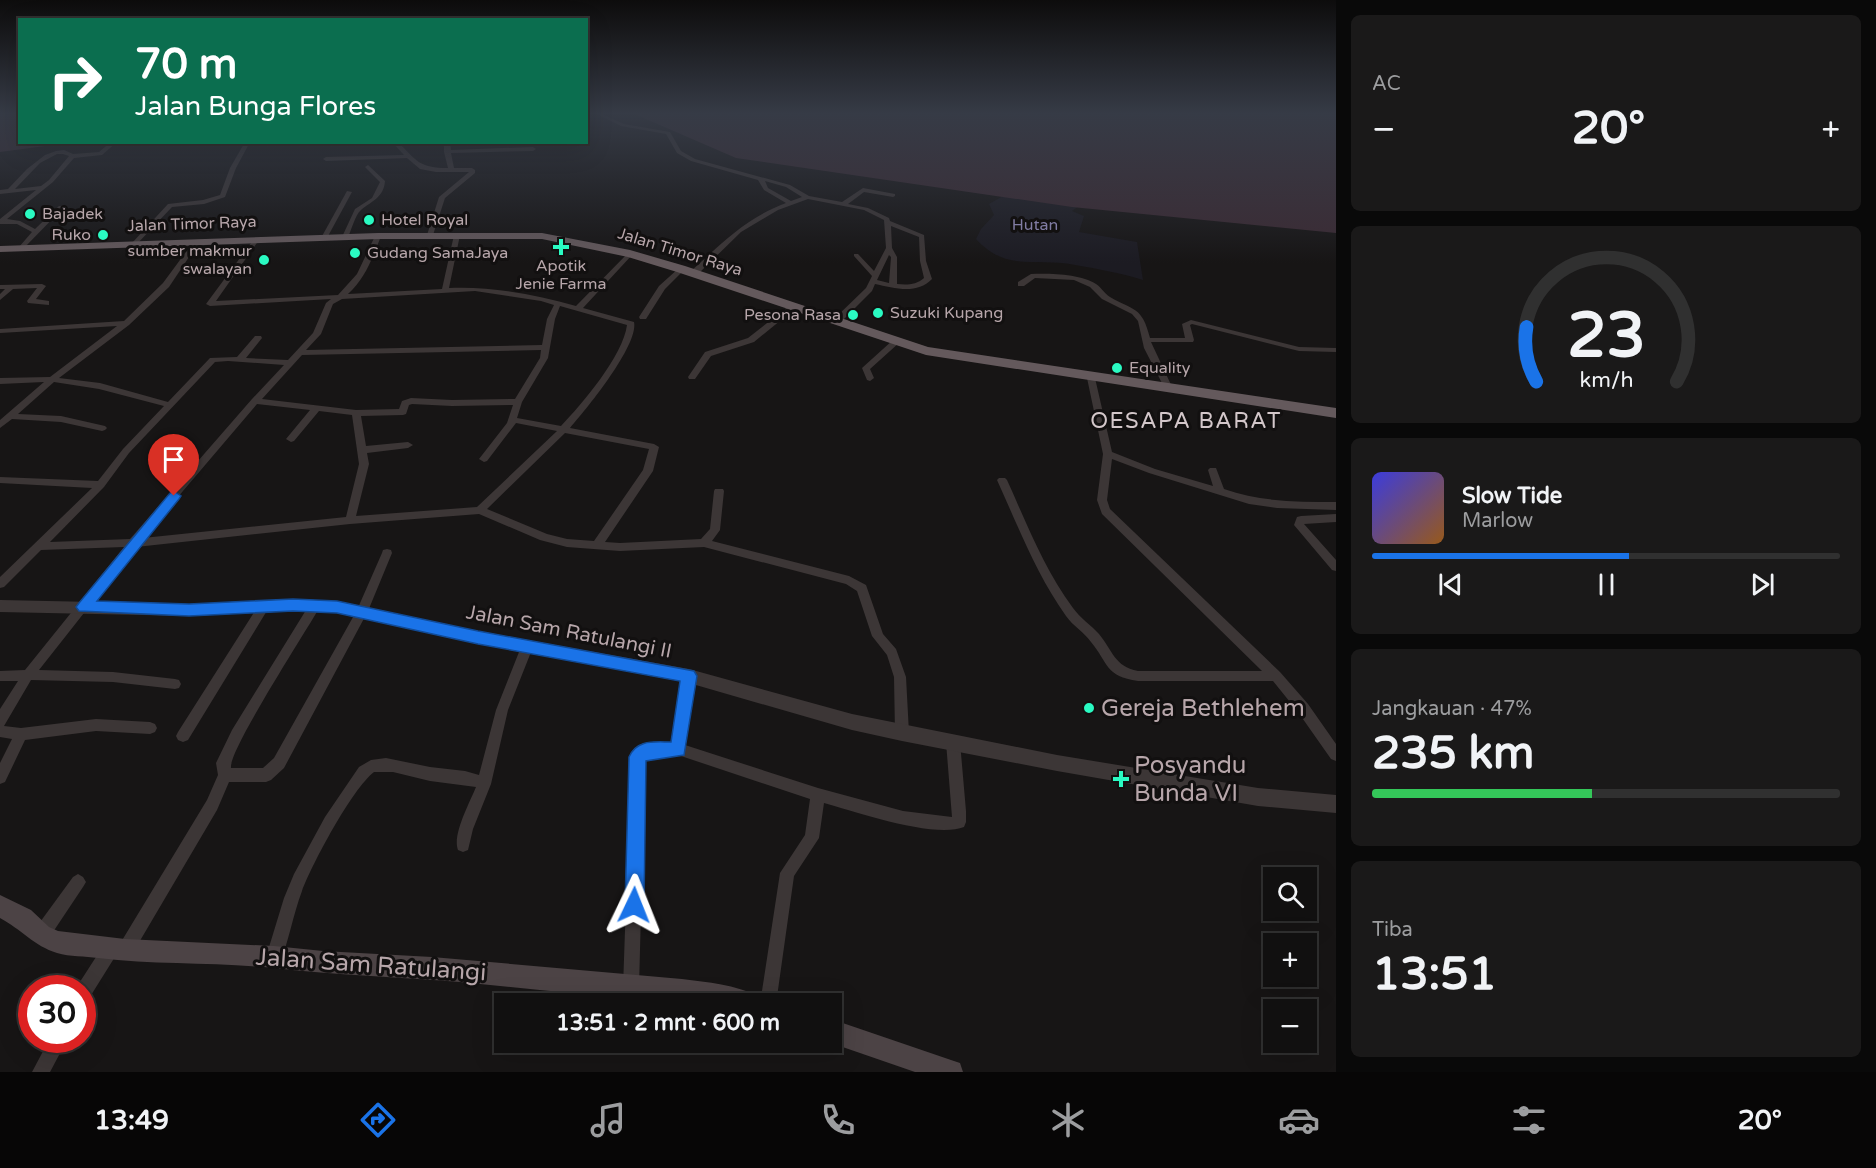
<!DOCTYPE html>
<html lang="id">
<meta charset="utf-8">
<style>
:root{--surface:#111010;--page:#1a1919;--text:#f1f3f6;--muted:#9c9d9f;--line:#303030;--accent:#1a73e8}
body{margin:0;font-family:"Varela Round",sans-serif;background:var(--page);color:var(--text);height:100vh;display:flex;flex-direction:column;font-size:22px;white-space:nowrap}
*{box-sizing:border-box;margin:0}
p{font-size:20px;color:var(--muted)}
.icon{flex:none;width:33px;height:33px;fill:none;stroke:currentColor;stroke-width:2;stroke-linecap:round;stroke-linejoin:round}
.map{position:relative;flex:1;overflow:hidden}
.panel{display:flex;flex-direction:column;gap:15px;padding:15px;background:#090909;width:540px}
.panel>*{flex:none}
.top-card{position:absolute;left:18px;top:18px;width:570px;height:126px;border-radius:0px;box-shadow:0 6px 24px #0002,0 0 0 2px var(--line);background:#0b6e4f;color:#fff;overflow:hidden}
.buttons{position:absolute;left:1263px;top:867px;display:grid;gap:12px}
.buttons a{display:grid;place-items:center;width:54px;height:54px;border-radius:0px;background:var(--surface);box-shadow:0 6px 24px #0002,0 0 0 2px var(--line);font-size:30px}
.speed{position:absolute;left:18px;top:975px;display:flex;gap:12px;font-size:30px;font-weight:700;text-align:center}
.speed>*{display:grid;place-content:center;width:78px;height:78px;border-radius:50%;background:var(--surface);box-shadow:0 6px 24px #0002,0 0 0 2px var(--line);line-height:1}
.speed .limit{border:9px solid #d22;background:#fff;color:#111}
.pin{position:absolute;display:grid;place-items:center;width:51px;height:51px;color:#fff;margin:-62px -26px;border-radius:50% 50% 50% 0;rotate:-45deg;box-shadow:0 0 6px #0007}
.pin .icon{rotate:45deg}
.me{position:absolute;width:66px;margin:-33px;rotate:2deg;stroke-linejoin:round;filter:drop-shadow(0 0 4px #0008)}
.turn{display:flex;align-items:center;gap:21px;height:126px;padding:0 18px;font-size:27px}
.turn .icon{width:78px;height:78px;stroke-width:2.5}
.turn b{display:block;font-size:42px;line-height:51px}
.big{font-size:45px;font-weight:800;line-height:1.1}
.panel .card{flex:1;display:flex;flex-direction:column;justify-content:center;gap:9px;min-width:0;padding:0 21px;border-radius:9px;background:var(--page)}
.panel .dial{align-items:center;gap:0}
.dial svg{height:156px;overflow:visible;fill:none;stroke:var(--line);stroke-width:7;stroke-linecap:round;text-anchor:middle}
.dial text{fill:var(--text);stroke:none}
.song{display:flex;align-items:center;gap:18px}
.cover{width:72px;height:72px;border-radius:9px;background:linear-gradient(135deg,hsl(240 70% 55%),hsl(30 70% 35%))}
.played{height:6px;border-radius:3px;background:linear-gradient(90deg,var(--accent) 55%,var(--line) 55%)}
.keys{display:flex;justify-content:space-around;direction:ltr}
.heat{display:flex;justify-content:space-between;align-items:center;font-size:33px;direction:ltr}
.charge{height:9px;border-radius:4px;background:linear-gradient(90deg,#34c759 47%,var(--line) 0)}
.trip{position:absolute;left:494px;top:993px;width:348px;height:60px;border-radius:0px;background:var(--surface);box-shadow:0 6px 24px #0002,0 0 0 2px var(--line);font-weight:800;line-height:60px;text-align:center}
.menu{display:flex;height:96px;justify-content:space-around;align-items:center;background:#070606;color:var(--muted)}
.menu .icon{width:42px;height:42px}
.menu .selected{color:var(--accent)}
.menu b{font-size:27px;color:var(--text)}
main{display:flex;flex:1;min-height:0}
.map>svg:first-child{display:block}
</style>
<main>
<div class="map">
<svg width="1336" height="1072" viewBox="0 0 1336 1072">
<rect width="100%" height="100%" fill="#171515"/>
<path fill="#1c1b22" d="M1019,187L1083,203L1072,211L1084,216L1079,232L1137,242L1143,280C1121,273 1098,269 1075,265C1036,257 1007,273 976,239L981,229L994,215L989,204Z"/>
<g fill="#3b2a33">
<path d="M0,113H19L20,142L68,143L0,152Z"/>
<path d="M632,113H1336V233L1072,207L736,158Z"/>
</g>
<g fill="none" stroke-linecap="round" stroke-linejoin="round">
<g fill="#3c3636" fill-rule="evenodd">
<path d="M595,113H600L624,124L670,132L681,151L695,159L790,185L809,196L842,202L863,188L895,194V196L893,197L864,192L848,204L868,208L889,218L890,221L924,235L926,261L932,279C917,295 894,288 875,284L872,291L839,324H833V320L866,288L872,276L854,256V254H858L874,271L886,248L884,220L864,210L808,199L778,210L741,232L697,275H691V271C722,243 746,218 786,203L764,190L758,180L691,161L677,153L666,134L621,126ZM765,181L786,187L802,197L791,201L768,188ZM891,226L919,237L920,261L924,278C916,285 907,285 897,284V257L892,248ZM889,255L891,257L889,283L877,280Z"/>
<path d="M111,142H117L102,155L74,158L53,182L7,219L20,221L35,229L59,206L64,207L23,249H19V247L32,232L17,224H0V219L36,190L0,194V190L8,189L27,169L45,155L56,151L64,150L73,154L99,152ZM57,154H63L69,156L49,180L41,186L15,189L40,163Z"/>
<path d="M245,142H250L236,168L225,197L204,204L172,207L136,245H132V243L168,204L203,200L220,195L230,168Z"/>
<path d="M387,142L336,145L333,143L334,142Z"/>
<path d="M392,142H398C417,161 419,168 448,168L444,152V142H450L451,150L533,147L536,149L533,151L451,153L454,168H472L475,170V173L445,198L433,235L430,237L427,235L439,197L469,172H436L420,169L407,158L326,161L323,159L326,157L404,155Z"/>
<path d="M368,165L385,181C384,197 372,201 361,210C355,215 352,229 348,237L343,238L342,237L355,209L372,198L380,182L365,167Z"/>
<path d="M347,191L352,192L327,238L322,239L321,238Z"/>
<path d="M457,233L460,235L449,288C492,286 535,295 576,306L628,253H632V255L583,308L634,322C639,345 586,410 570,428L654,444L659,447L653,471L605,542L620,543L701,539L710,529L714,491L715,489H723L724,491L720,530L712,541L849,576L866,585L883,634L896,649L906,677L909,733L907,737L902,739L897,737L895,733L894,677L887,655L872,636L857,591L846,584L704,547L620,551L567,547L540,540L479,514L350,524L136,547L39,670L113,672L175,679L179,680L181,684L179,688L175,689L113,682L31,680L4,726L21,728L96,719L150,722L155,724L157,728L155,732L150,734L96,731L25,740L5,782L0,784V763L12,739L0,737V709L18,681H0V671L25,670L124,547L41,550L4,587L0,588V577L92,488L0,483V477L98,481L123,449L164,406L99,389L54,382L18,414L61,416L105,426L107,428L105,430L102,431L61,422L12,419L0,428V420L44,382L0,384V378L50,377L117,326L0,333V329L124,321L163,283L194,241H198L199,242L169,287L129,325L59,378L100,383L168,402L210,358L237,357L255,336H261L262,338L246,358L288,360L313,333L326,303L331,299L210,306L206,304L254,239L259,240L216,301L338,295L357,274L375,236L378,234L381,236C373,257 365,279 348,294L442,289L454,235ZM475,291L541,301L554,305L547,319L542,345L306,350L321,334L333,304L342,299ZM560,306L627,325C623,356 582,404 561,426L517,418L522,402L548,358L555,319ZM541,350L540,358L515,399L452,400L411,398L402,401L399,409L356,410L262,399L302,355ZM228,361L284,365L252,399L130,539L50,542L104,487L129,453L215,362ZM257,404L310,410L286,439L291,442L294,441L319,411L352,415L359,464L346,517L143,538ZM412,404L452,406L513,405L507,423L479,459L484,462L487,461L516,423L557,431L477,507L356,516L369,464L367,453L408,448L413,445L408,442L366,446L361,416L403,415L406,414L409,405ZM565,433L649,449L643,470L594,541L567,539L547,534L487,509Z"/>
<path d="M679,268L685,269L665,289L646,319H640L639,317L659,286Z"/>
<path d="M1031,274C1049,273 1081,274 1096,284C1101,287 1104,293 1110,297C1134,311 1142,306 1150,338H1185L1182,324L1191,320L1299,347L1336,348V352L1299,351L1192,324L1190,325L1194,340L1193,342H1151L1173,389L1169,392L1166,391L1144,348L1138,321L1132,314L1102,299L1090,287L1074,280L1035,278L1024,286H1018V282Z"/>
<path d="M42,284L46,286L36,299L49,301V305L28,303L27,301L37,288L13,289L0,300V294L5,289H0V285Z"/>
<path d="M790,305L797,307L754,342L711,356L695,379H689L688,377L705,352L748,338Z"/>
<path d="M893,340H899L900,342L870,369L874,378L870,381L867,380L862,368Z"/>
<path d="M1091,375L1095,378L1112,452L1155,469L1213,486L1208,470L1210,468H1216L1224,489C1261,502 1298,502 1336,502V510L1277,508L1249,504L1149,473L1112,459L1107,500L1110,509L1280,672L1308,704L1336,744V761L1331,759L1298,712L1273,681H1138C1105,676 1109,664 1091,642C1084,632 1073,626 1066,616C1036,574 1018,526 997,480L999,478H1005L1007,480C1027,524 1044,569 1073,608C1080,618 1091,625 1099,634C1113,651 1114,666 1138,671H1262L1102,514L1097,500L1103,454L1087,378Z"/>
<path d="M1336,514V522L1304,524L1336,560V571L1332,570L1294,525L1297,517L1301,516Z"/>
<path d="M387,549L391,550L392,553L368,611L284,768L271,780L266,782H229L217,810L131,956L125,958L119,956L118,952L88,1000L82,1002V988H76L105,943L111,941L117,943L118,947L207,800L218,775L216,763L232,730L311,602L315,600L319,602L321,605C307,630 228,751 231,768H263L274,758L357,610L382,553L383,550Z"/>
<path d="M264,601L268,603L270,606L268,609L188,740L183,742L178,740L176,736L178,732L260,603Z"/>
<path d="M527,642L531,643L533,647L508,710L491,784L473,829L468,850L463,852L458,850C452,835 470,802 476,787L430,781L393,772H374C352,789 312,864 302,891C293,915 289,940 280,963L274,965L268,963L266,957L284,898L294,874L325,817L359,767L371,760L386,758L430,767L465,771L479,775L496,710L521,647L523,643Z"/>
<path d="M689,671L693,672L695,676L685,745L818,788L903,811L952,817L946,742L948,738L953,736L958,738L960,742L966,811V822L964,827C935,839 856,812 824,803L819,838L794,876L776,1004H760L780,873L805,835L810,799L678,755L647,757L645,760L639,988L637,994L631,996L625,994L623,988L631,757C639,741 657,744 672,743L683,676L685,672Z"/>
<path d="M78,874L83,877L86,882L83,887L47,941L41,943L35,941L33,935L35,929L73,877Z"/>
<path d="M49,1040H67L50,1072H32Z"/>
</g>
<path fill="#3c3636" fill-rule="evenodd" d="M293,599L337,601L478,631L689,669L852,714L1057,755L1258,788L1336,795V813L1258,806L1057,771L902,741L852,730L689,683L478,643L337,613L293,611L189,616L0,612V600L189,604Z"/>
<g fill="#4c4345" fill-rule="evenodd">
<path d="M0,895L31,910L49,927L58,931L125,939L274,946L323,951L432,957L682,979C708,982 735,985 759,996L763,1004C661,1004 561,992 460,982C398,977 336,975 274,968C216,962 156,965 98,958C85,956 70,957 57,953C34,946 21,929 0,918Z"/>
<path d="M831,1019L951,1060L960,1063L963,1072H915L831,1043Z"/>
</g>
<path fill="#64595c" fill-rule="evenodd" d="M378,233H542L630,250L685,266L928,347L1336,408V418L926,355L677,272L628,257L542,239H378L0,252V246Z"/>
</g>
<linearGradient id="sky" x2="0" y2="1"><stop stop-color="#0d0c0c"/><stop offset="0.43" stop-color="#363b46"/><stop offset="1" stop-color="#363b46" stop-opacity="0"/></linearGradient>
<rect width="1336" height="263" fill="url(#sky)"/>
<path fill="#1a73e8" stroke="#114b97" stroke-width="1.5" d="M174,491L181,496L179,499L97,601L189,604L293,599L337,601L478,631L694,671L697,676L684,755L646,761L644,905L642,912L634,915L627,912L625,905L629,757C637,739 654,742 671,742L680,681L478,644L337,613L293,611L189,616L79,611L76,607L79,603L170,493Z"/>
<g fill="#2afac2" stroke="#121010" stroke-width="2">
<circle cx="30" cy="214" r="6"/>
<circle cx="369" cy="220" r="6"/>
<circle cx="103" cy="235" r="6"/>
<path d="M558 238h6v6h6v6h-6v6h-6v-6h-6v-6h6z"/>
<circle cx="355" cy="253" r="6"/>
<circle cx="264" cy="260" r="6"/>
<circle cx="878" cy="313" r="6"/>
<circle cx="853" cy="315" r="6"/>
<circle cx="1117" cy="368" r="6"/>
<circle cx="1089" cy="708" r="6"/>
<path d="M1118 770h6v6h6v6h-6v6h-6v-6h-6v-6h6z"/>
</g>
<g text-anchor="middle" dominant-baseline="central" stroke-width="6" stroke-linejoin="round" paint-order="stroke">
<g font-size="16" fill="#b7a6aa" stroke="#121010" text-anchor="start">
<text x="42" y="214">Bajadek</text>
<text x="381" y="220">Hotel Royal</text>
<text x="91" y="235" text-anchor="end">Ruko</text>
<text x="252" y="251" text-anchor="end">sumber makmur<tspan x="252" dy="18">swalayan</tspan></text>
<text x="367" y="253">Gudang SamaJaya</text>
<text x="561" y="266" text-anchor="middle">Apotik<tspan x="561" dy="18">Jenie Farma</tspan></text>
<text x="890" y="313">Suzuki Kupang</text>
<text x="841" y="315" text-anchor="end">Pesona Rasa</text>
<text x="1129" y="368">Equality</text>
</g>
<g font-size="16" fill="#b7a6aa" stroke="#121010">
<text transform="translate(192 224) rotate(-2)">Jalan Timor Raya</text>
<text transform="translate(680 252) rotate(17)">Jalan Timor Raya</text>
</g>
<g font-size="16" fill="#817ca3" stroke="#121010">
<text x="1035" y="225">Hutan</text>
</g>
<g font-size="20" fill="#b7a6aa" stroke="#121010">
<text transform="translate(569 632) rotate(11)">Jalan Sam Ratulangi II</text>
</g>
<g font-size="22" letter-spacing="1.5" fill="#d3c7ca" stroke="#121010">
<text x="1186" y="421">OESAPA BARAT</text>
</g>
<g font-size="24" fill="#b7a6aa" stroke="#121010" text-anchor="start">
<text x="1101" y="708">Gereja Bethlehem</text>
<text x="1134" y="765">Posyandu<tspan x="1134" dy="28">Bunda VI</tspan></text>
</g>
<g font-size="24" fill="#b7a6aa" stroke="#121010">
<text transform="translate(371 965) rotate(4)">Jalan Sam Ratulangi</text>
</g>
</g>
</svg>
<div class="buttons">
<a><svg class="icon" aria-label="search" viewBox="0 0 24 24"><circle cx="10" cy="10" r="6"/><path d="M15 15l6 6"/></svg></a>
<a>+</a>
<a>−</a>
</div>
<div class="speed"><div class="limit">30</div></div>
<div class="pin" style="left:174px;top:496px;background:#d93025"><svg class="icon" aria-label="arrive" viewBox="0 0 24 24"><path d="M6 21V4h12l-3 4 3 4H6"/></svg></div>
<svg class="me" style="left:634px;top:905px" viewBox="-20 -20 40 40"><path d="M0-17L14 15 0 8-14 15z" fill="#1a73e8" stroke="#fff" stroke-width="4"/></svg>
<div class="trip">13:51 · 2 mnt · 600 m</div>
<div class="top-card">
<div class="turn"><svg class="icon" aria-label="right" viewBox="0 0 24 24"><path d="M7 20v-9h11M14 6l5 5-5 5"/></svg><div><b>70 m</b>Jalan Bunga Flores</div></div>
</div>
</div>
<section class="panel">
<div class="card"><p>AC</p>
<div class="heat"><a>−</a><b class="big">20°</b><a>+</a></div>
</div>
<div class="card dial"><svg viewBox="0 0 100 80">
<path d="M14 69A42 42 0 1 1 86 69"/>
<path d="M14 69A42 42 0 0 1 9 41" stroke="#1a73e8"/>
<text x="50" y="56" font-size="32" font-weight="700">23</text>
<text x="50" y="72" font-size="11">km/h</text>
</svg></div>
<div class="card">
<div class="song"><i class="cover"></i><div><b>Slow Tide</b><p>Marlow</p></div></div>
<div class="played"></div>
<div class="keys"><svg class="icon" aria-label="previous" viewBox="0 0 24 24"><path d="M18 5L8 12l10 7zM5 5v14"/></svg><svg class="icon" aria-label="pause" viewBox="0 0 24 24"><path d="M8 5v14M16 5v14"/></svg><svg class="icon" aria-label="next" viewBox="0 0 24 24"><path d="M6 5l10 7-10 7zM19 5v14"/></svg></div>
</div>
<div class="card"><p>Jangkauan · 47%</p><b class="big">235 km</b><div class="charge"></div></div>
<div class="card"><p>Tiba</p><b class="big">13:51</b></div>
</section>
</main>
<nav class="menu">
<b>13:49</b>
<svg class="icon selected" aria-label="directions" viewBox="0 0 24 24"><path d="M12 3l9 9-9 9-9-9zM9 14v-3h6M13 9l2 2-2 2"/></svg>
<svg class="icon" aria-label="music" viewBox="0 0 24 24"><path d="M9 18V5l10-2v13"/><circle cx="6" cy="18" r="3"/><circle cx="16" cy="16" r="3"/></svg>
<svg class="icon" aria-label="phone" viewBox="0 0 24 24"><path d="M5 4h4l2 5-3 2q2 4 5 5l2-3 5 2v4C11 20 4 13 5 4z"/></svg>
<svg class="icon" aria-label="climate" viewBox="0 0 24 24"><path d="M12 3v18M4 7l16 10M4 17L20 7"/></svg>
<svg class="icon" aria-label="car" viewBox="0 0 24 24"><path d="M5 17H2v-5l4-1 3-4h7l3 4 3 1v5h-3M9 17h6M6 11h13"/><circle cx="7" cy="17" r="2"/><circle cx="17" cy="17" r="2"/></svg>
<svg class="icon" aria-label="filters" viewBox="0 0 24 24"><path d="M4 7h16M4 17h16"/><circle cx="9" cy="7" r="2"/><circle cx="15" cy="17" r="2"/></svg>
<b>20°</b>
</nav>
